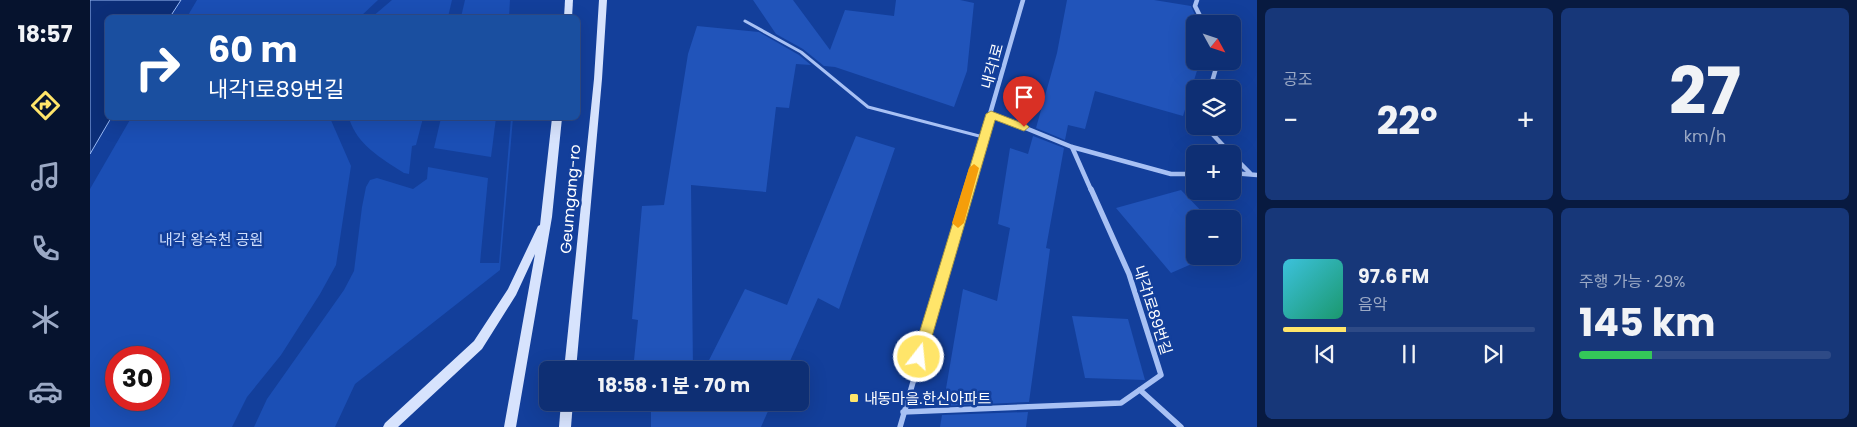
<!DOCTYPE html>
<html lang="ko">
<meta charset="utf-8">
<style>
:root{--surface:#0e2f74;--page:#173779;--text:#f1f3f6;--muted:#9ba9c5;--line:#2e4a86;--accent:#ffe56a}
body{margin:0;font-family:Poppins,"Noto Sans KR",sans-serif;background:var(--page);color:var(--text);height:100vh;display:flex;flex-direction:column;font-size:19px;white-space:nowrap}
*{box-sizing:border-box;margin:0}
p{font-size:16px;color:var(--muted)}
.icon{flex:none;width:28px;height:28px;fill:none;stroke:currentColor;stroke-width:2;stroke-linecap:round;stroke-linejoin:round}
.map{position:relative;flex:1;overflow:hidden}
.sheet{display:flex;flex-direction:column;gap:8px;padding:8px;background:#081a40;width:600px}
.sheet>*{flex:none}
.banner{position:absolute;left:15px;top:15px;width:475px;height:105px;border-radius:8px;box-shadow:0 5px 20px #0002,0 0 0 1px var(--line);background:#1a4fa0;color:#fff;overflow:hidden}
.needle{width:32px;rotate:130deg}
.controls{position:absolute;left:1096px;top:15px;display:grid;gap:10px}
.controls a{display:grid;place-items:center;width:55px;height:55px;border-radius:8px;background:var(--surface);box-shadow:0 5px 20px #0002,0 0 0 1px var(--line);font-size:25px}
.speed{position:absolute;left:15px;top:346px;display:flex;gap:10px;font-size:25px;font-weight:700;text-align:center}
.speed>*{display:grid;place-content:center;width:65px;height:65px;border-radius:50%;background:var(--surface);box-shadow:0 5px 20px #0002,0 0 0 1px var(--line);line-height:1}
.speed .limit{border:8px solid #d22;background:#fff;color:#111}
.pin{position:absolute;display:grid;place-items:center;width:42px;height:42px;color:#fff;margin:-51px -21px;border-radius:50% 50% 50% 0;rotate:-45deg;box-shadow:0 0 5px #0007}
.pin .icon{rotate:45deg}
.me{position:absolute;width:55px;margin:-28px;rotate:16deg;stroke-linejoin:round;filter:drop-shadow(0 0 4px #0008)}
.turn{display:flex;align-items:center;gap:18px;height:105px;padding:0 20px;font-size:22px}
.turn .icon{width:65px;height:65px;stroke-width:2.5}
.turn b{display:block;font-size:35px;line-height:42px}
.big{font-size:38px;font-weight:700;line-height:1.1}
.sheet .tile{flex:1;display:flex;flex-direction:column;justify-content:center;gap:8px;min-width:0;padding:0 18px;border-radius:8px;background:var(--page)}
.sheet .dial{align-items:center;gap:0}
.dial b{font-size:65px;line-height:1}
.song{display:flex;align-items:center;gap:15px}
.cover{width:60px;height:60px;border-radius:8px;background:linear-gradient(135deg,hsl(190 70% 55%),hsl(160 70% 35%))}
.played{height:5px;border-radius:2px;background:linear-gradient(90deg,var(--accent) 25%,var(--line) 25%)}
.keys{display:flex;justify-content:space-around;direction:ltr}
.heat{display:flex;justify-content:space-between;align-items:center;font-size:28px;direction:ltr}
.charge{height:8px;border-radius:4px;background:linear-gradient(90deg,#34c759 29%,var(--line) 0)}
.sheet .tiles{flex:1;display:grid;gap:8px;grid-template-columns:repeat(2,1fr)}
.trip{position:absolute;left:449px;top:361px;width:270px;height:50px;border-radius:8px;background:var(--surface);box-shadow:0 5px 20px #0002,0 0 0 1px var(--line);font-weight:700;line-height:50px;text-align:center}
main{display:flex;flex:1;min-height:0}
.menu{display:flex;flex-direction:column;width:90px;justify-content:space-around;align-items:center;background:#06132e;color:var(--muted)}
.menu .icon{width:35px;height:35px}
.menu .selected{color:var(--accent)}
.menu b{font-size:22px;color:var(--text)}
.map>svg:first-child{display:block}
</style>
<main>
<nav class="menu">
<b>18:57</b>
<svg class="icon selected" aria-label="directions" viewBox="0 0 24 24"><path d="M12 3l9 9-9 9-9-9zM9 14v-3h6M13 9l2 2-2 2"/></svg>
<svg class="icon" aria-label="music" viewBox="0 0 24 24"><path d="M9 18V5l10-2v13"/><circle cx="6" cy="18" r="3"/><circle cx="16" cy="16" r="3"/></svg>
<svg class="icon" aria-label="phone" viewBox="0 0 24 24"><path d="M5 4h4l2 5-3 2q2 4 5 5l2-3 5 2v4C11 20 4 13 5 4z"/></svg>
<svg class="icon" aria-label="climate" viewBox="0 0 24 24"><path d="M12 3v18M4 7l16 10M4 17L20 7"/></svg>
<svg class="icon" aria-label="car" viewBox="0 0 24 24"><path d="M5 17H2v-5l4-1 3-4h7l3 4 3 1v5h-3M9 17h6M6 11h13"/><circle cx="7" cy="17" r="2"/><circle cx="17" cy="17" r="2"/></svg>
</nav>
<div class="map">
<svg width="1167" height="427" viewBox="0 0 1167 427">
<rect width="100%" height="100%" fill="#133f9b"/>
<g fill="#1b4fb5" fill-rule="evenodd">
<path d="M107,0H288L270,17H97Z"/>
<path d="M302,0H362L358,17H282Z"/>
<path d="M375,0H420L419,17H371Z"/>
<path d="M41,118H240L261,166L246,265L230,294L191,355L157,397L142,427H0V189ZM26,358H69V400H26Z"/>
<path d="M259,118H333L326,145L322,146L319,174L314,173C291,158 267,145 259,118Z"/>
<path d="M351,118H406L401,157L344,148Z"/>
<path d="M421,118H423L410,270L265,384L245,427H164L177,399L254,290L264,271L272,207L276,187L280,180L287,178L323,189L337,179L338,167L398,178L390,263H409Z"/>
</g>
<path fill="#0c2e78" stroke="#9abaf6" d="M0,0H91L80,17L18,18V118H21L0,154Z"/>
<g fill="#2154ba">
<path d="M663,0H703L740,50L755,10L804,16L806,0H870L884,3L877,71L864,107L745,67L734,66L713,49L686,34Z"/>
<path d="M977,0H1064L1101,6L1105,15V61H1110L1093,116L1005,91L995,129L978,125L975,140L946,128L967,53Z"/>
<path d="M607,26L669,32L709,55L721,65L706,64L699,108L686,107L676,192L601,185L603,370H543L548,320L542,319L552,206L574,205L598,54Z"/>
<path d="M766,136L805,148L749,309L728,298L696,370H614L655,289L697,305Z"/>
<path d="M943,136L974,148L956,248L960,249L939,402L853,406L873,289L907,301L920,228L908,224L920,148L938,154Z"/>
<path d="M1091,190L1119,219H1105V256H1120L1081,273L1026,208Z"/>
<path d="M982,316L1038,319L1055,380L995,378Z"/>
<path d="M561,402H682L671,427H561Z"/>
<path d="M938,412L936,427H850L852,415Z"/>
</g>
<g fill="none" stroke-linecap="round" stroke-linejoin="round">
<path stroke="#a8c1f4" stroke-width="3" d="M655,21L711,52L778,107L893,137"/>
<g stroke="#a8c1f4" stroke-width="4.5">
<path d="M1107,0L1105,6L1114,24"/>
<path d="M1120,89L1128,61"/>
<path d="M901,114L982,147L1081,174H1105"/>
<path d="M1115,126L1141,154"/>
<path d="M982,147L1001,190"/>
<path d="M1142,155L1160,173"/>
<path d="M1142,173L1167,175"/>
<path d="M878,190L933,0"/>
</g>
<g stroke="#a8c1f4" stroke-width="5.5">
<path d="M1050,390L1091,427"/>
<path d="M813,412L1031,403L1071,375L1039,274L1001,189"/>
<path d="M810,427L879,189"/>
</g>
<g fill="#d7e3fd" fill-rule="evenodd">
<path d="M475,0H483L482,18H474Z"/>
<path d="M509,0H517L512,79L486,370H474L504,79Z"/>
<path d="M462,118H472L462,217L426,427H414L445,254L426,295L392,349L308,427H293L295,423L384,341L418,289L448,226L450,225Z"/>
<path d="M471,402H483L481,427H469Z"/>
</g>
</g>
<path fill="#ffe56a" stroke="#a69545" d="M901,111L937,125L939,127L934,131L905,120L836,357L834,362L829,363L824,362L822,357L896,114Z"/>
<path fill="#f59e0b" d="M884,164L889,168L874,223L868,228L862,223L879,168Z"/>
<rect fill="#ffe56a" stroke="#133f9b" stroke-width="2" x="759" y="393" width="10" height="10" rx="2.5"/>
<g text-anchor="middle" dominant-baseline="central" stroke-width="5" stroke-linejoin="round" paint-order="stroke">
<g font-size="15" fill="#fff" stroke="#133f9b">
<text transform="translate(902 66) rotate(-75)">내각1로</text>
<text transform="translate(480 199) rotate(-85)">Geumgang-ro</text>
<text transform="translate(1063 310) rotate(72)">내각1로89번길</text>
</g>
<g font-size="15" fill="#d0dffd" stroke="#133f9b">
<text x="121" y="239">내각 왕숙천 공원</text>
</g>
<g font-size="15" fill="#fff" stroke="#133f9b" text-anchor="start">
<text x="774" y="398">내동마을.한신아파트</text>
</g>
</g>
</svg>
<div class="controls">
<a><svg class="needle" viewBox="-14 -14 28 28"><path d="M0-13l5 13h-10z" fill="#e53935"/><path d="M0 13l5-13h-10z" fill="#9ba9c5"/></svg></a>
<a><svg class="icon" aria-label="layers" viewBox="0 0 24 24"><path d="M12 4l9 5-9 5-9-5zM3 14l9 5 9-5"/></svg></a>
<a>+</a>
<a>−</a>
</div>
<div class="speed"><div class="limit">30</div></div>
<div class="pin" style="left:934px;top:127px;background:#d93025"><svg class="icon" aria-label="arrive" viewBox="0 0 24 24"><path d="M6 21V4h12l-3 4 3 4H6"/></svg></div>
<svg class="me" style="left:829px;top:357px" viewBox="-20 -20 40 40"><circle r="17" fill="#ffe56a" stroke="#fff" stroke-width="3"/><path d="M0-11L8 9 0 5-8 9z" fill="#fff"/></svg>
<div class="trip">18:58 · 1 분 · 70 m</div>
<div class="banner">
<div class="turn"><svg class="icon" aria-label="right" viewBox="0 0 24 24"><path d="M7 20v-9h11M14 6l5 5-5 5"/></svg><div><b>60 m</b>내각1로89번길</div></div>
</div>
</div>
<section class="sheet">
<div class="tiles">
<div class="tile"><p>공조</p>
<div class="heat"><a>−</a><b class="big">22°</b><a>+</a></div>
</div>
<div class="tile dial"><b>27</b><p>km/h</p></div>
<div class="tile">
<div class="song"><i class="cover"></i><div><b>97.6 FM</b><p>음악</p></div></div>
<div class="played"></div>
<div class="keys"><svg class="icon" aria-label="previous" viewBox="0 0 24 24"><path d="M18 5L8 12l10 7zM5 5v14"/></svg><svg class="icon" aria-label="pause" viewBox="0 0 24 24"><path d="M8 5v14M16 5v14"/></svg><svg class="icon" aria-label="next" viewBox="0 0 24 24"><path d="M6 5l10 7-10 7zM19 5v14"/></svg></div>
</div>
<div class="tile"><p>주행 가능 · 29%</p><b class="big">145 km</b><div class="charge"></div></div>
</div>
</section>
</main>
